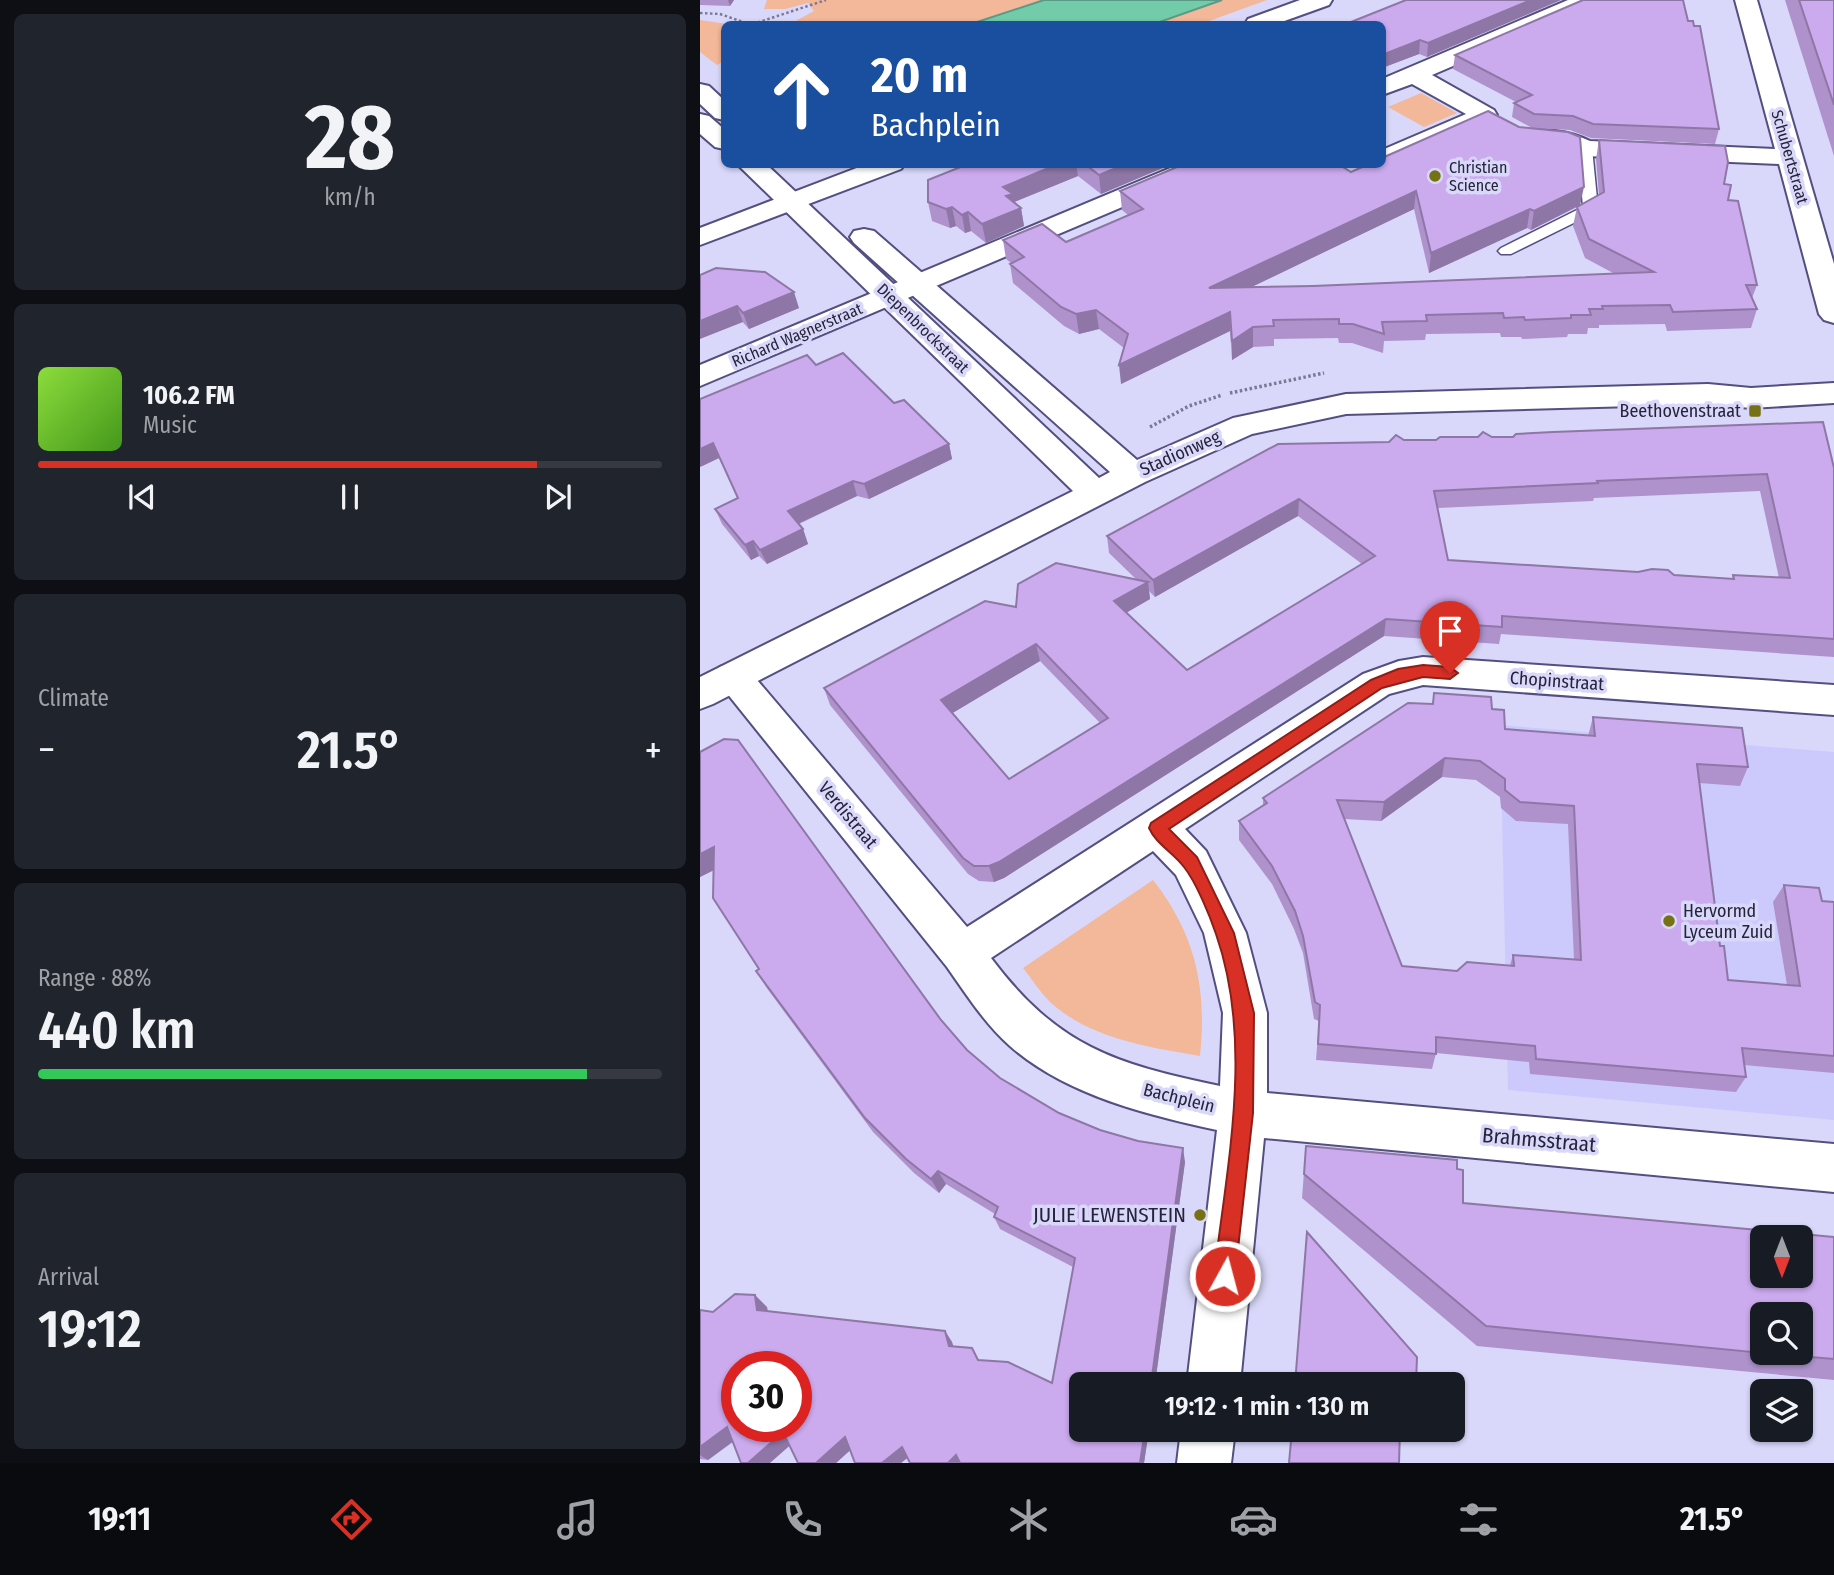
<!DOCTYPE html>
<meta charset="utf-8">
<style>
:root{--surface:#171b24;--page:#20242c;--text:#f1f3f6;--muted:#9ea1a6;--line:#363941;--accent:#d93025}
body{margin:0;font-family:"Fira Sans Condensed",sans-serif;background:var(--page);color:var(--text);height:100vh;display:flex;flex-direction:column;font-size:26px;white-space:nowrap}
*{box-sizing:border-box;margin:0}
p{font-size:23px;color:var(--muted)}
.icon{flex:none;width:38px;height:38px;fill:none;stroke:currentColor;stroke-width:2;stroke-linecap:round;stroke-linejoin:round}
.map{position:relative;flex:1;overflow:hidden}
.side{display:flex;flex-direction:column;gap:14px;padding:14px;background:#0d0f14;width:700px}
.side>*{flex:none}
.hud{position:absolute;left:21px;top:21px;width:665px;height:147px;border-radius:10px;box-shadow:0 2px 5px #0004;background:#1a4fa0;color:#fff;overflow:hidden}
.needle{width:46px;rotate:180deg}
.controls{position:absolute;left:1050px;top:1225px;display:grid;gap:14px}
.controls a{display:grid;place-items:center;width:63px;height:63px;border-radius:10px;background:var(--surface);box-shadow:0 2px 5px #0004;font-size:35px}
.speed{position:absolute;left:21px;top:1351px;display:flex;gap:14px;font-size:35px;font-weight:700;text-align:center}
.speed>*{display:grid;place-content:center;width:91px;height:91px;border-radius:50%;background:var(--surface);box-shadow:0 2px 5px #0004;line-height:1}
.speed .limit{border:10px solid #d22;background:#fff;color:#111}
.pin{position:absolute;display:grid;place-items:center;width:60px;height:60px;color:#fff;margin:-72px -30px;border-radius:50% 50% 50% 0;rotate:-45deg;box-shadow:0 0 7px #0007}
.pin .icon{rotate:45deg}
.me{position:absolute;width:77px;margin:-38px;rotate:7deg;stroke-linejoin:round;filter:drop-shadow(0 0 5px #0008)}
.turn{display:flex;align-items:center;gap:24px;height:147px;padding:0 35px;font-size:32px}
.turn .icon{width:91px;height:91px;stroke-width:2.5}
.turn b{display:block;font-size:49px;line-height:60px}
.big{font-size:52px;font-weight:600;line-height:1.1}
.side .card{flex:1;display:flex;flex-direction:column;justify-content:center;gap:10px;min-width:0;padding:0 24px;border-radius:10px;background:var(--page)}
.side .dial{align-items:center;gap:0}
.dial b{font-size:91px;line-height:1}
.song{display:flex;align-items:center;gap:21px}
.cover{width:84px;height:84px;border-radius:10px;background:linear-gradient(135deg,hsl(90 70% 55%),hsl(100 70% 35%))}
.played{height:7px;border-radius:4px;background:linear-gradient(90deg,var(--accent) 80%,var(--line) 80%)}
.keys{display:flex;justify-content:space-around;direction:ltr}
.heat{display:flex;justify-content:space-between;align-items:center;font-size:38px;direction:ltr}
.charge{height:10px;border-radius:5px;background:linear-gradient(90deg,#34c759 88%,var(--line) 0)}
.trip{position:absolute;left:369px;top:1372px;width:396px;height:70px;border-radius:10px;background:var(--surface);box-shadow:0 2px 5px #0004;font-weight:600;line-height:70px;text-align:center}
.dock{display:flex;height:112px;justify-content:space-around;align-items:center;background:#090b0e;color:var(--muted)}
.dock .icon{width:49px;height:49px}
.dock .active{color:var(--accent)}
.dock b{font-size:32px;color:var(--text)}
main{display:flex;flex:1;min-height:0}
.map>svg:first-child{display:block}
</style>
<main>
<section class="side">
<div class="card dial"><b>28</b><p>km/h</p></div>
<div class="card">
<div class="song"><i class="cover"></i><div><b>106.2 FM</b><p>Music</p></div></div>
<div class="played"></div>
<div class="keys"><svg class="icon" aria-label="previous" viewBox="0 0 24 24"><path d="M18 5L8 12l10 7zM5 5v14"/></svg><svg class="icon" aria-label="pause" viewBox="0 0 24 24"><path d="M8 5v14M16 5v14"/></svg><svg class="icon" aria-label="next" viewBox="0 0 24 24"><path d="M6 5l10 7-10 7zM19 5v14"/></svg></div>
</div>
<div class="card"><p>Climate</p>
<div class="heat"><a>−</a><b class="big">21.5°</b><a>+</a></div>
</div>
<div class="card"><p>Range · 88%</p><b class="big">440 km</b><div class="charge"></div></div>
<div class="card"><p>Arrival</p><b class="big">19:12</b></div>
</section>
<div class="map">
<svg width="1134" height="1463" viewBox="0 0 1134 1463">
<rect width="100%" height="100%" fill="#d9d8fa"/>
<path fill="#cccafd" d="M800,725L1134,752V1120L808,1090Z"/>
<g fill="#f3b799">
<path d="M67,0H386L311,24H96L92,23L114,11L108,3L85,9H64Z"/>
<path d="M522,0H567L501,24H454Z"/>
<path d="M0,20L27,24H24V61L17,65L0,52Z"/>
<path d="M721,93L757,113L724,127L688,107Z"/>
<path d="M453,880C496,935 507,988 500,1056C448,1047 391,1039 350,1002C340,992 332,979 323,968Z"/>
</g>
<path fill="#72cca9" stroke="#5b9a87" stroke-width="2" d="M344,0H522L454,24H271Z"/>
<path fill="#d9d8fa" d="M24,112V164L75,165L5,190L0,185V120Z"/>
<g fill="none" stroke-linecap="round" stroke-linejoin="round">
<defs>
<path id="lane" d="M885,144L892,148L898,209L896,212L811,254H801L798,251L801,248L883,207L878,148Z"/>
<g id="street">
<path d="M600,0H632L629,5L576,24H545L548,19Z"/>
<path d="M868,0H898L895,5L732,75L794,110L797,115L794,120L691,165L682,168L673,165L682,164V150L766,114L712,84L682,95V79Z"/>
<path d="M1035,0H1057L1134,264V323L1124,320L1119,314L1079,164L885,156L865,148L820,143L816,138L820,133C841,127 870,131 890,141L1075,149Z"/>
<path d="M167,164H205L201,169L0,245V228Z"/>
<path d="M480,164H516L512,169L0,386V365Z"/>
<path d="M723,657L1134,685V715L723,685L689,694L485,829L506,851L546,933L567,1013V1093L1134,1144V1192L564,1138L540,1384H487L517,1130C447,1115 366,1095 310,1046C285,1024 266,994 247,967L14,677L20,667L33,663L46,667L267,927L663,674L699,661ZM453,851L476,875L504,933L523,1013L520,1086C415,1064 358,1047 291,958Z"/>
<path d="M481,1430H535L531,1463H477Z"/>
</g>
<g id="secondary">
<path d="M0,84L9,86L24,100V120L15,118L0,104Z"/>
<path d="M0,114L9,116L24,129V149L15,147L0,134Z"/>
<path d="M37,164H66L399,478L410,472L154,243L150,237L154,231L164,229L174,231L437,460L533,418L646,394L1008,384L1051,388L1134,383V403L1051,408L1008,404L646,414L552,434L445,482L13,704L0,709V677L373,491Z"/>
</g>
</defs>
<use href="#lane" stroke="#534f80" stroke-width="3"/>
<use href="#street" stroke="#534f80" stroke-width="4"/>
<use href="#secondary" stroke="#534f80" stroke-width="4"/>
<g stroke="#7a7994" stroke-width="2.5" stroke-dasharray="2.5 2.5" stroke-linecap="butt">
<path d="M0,13L20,14L49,24"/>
<path d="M53,24L126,0"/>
</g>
<g stroke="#7a7994" stroke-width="3.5" stroke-dasharray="2.5 2.5" stroke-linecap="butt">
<path d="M530,393L624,373"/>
<path d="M450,427L489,406L522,395"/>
</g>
<use href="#lane" fill="#fff" fill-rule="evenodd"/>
<use href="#street" fill="#fff" fill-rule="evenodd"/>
<use href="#secondary" fill="#fff" fill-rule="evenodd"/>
</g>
<g fill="#af92cc" fill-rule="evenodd">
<path d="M0,0H34L30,6L0,5Z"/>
<path d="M861,0L727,57L719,54L682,68V24Z"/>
<path d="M1085,0H1134V156Z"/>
<path d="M988,21L1019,129L1015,144L891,138L870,130L833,128L880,205L899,195L896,159L899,140L1024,184L1028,200L1057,285L1052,298L1057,309L1051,328L967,331L965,324L899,325V328H888L887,334H868L867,337L822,339L821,337H801L800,333L726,334L725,340L684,341L683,353L652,343H639L638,338L574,339V346L553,347L532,360L530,331L421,384L424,348L399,329L379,334L364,326L313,283L310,264L311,263L306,259L303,240L366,242L428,215L422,210L420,191L651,172L819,127L832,128L812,117L814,103L816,102L753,69L755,55ZM879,206L877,207L873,226L885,258L915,274L613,286L551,287L714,209L729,273L827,228L831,230Z"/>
<path d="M268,164H472L401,194L378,176L314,202L321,208L324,226L286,243L271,231L265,233L256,226L250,228L232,221L228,202Z"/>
<path d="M0,275L99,308L49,329Z"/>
<path d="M116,365L194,403L249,444L252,459L169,499L157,496L99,524L103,529L108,544L67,564L59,556L51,560L22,524L15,509L38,499L19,458L0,467Z"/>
<path d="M792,437L1134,468V657L801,634L799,644L684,636L304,878L294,882L279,881L268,874L130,705L124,688L316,607L437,580L409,553L407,536L689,442L704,440H736ZM1060,491L1079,578L1033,575L1032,579L938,572L748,560L738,508L893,501L894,498ZM598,516L662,564L487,670L426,613L450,599L449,591L455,597ZM340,661L400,723L309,779L252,713Z"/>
<path d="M734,693L792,709L805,729L888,736L893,717L1048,767L1040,786L999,783L1020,946L1028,980L1087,985L1073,902L1084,885L1122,901L1134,902V1073L1044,1065L1046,1077L1036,1092L830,1074L829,1062L736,1053L732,1069L616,1060L619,1021L614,1019L603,953L594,929L572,884L539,840V821L563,806V798L732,704ZM742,777L776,780L800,797L801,808L816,821L868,824L874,960L813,955L810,965L757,971L702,966L644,819L681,821Z"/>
<path d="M0,752L267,1050L300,1078L359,1113L400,1130L485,1162L455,1384H382V1430H449L444,1463L207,1458L201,1463H155L150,1450L136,1463H98L90,1446L33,1442L8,1460L0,1459V1310L13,1312L67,1307L68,1312L245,1331L252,1342L253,1346L280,1360L352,1383L373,1267L300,1229L294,1217L295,1214L246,1184L239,1193L214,1173L173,1132L66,987L56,971L59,969L14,870L0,877Z"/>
<path d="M606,1146L757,1169L763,1203L1134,1237V1380L777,1346L602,1198Z"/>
</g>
<g fill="#8e77a6">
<path d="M28,0H34L30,6Z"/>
<path d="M831,0H861L727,57L728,43Z"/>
<path d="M720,40L719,54L682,68V55Z"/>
<path d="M358,164H376L378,176L314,202L321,208L324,226L286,243L282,224L303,187Z"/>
<path d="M426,164H472L401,194L399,175Z"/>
<path d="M884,187L880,205L831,230L834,211Z"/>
<path d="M716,191L714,209L510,307L509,288Z"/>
<path d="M252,207L256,226L250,228L246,209Z"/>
<path d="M830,209L827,228L729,273L731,253Z"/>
<path d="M268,212L271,231L265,233L262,215Z"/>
<path d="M94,292L99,308L49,329L43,313Z"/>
<path d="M37,306L43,322L0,339V321Z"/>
<path d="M396,310L399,329L379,334L376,314Z"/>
<path d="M530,312V331L421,384L419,365Z"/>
<path d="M553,327V347L532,360V341Z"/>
<path d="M13,443L19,458L0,467V449Z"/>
<path d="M249,444L252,459L169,499L164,484Z"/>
<path d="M153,481L157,496L93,526L88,511Z"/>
<path d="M599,499L598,516L455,597L453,580Z"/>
<path d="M103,529L108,544L67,564L60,550Z"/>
<path d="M53,541L59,556L51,560L45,545Z"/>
<path d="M448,582L450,599L417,618L414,601Z"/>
<path d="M686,619L684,636L304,878L294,882L289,866Z"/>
<path d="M336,644L340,661L246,717L241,700Z"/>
<path d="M745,758L742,777L681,821L684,802Z"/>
<path d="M14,847L24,865L0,877V854Z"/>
<path d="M483,1148L485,1162L455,1384H451Z"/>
<path d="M238,1171L246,1184L239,1193L231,1179Z"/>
<path d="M55,1295L67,1307L69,1322L57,1310Z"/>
<path d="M245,1331L252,1342L256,1356L249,1346Z"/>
<path d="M27,1427L40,1436L8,1460L0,1455V1447Z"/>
<path d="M445,1430H449L444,1463H440Z"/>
<path d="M83,1432L95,1441L70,1463H48Z"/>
<path d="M145,1437L156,1445L136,1463H116Z"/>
<path d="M202,1447L211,1455L201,1463H182Z"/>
<path d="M256,1455L264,1463H248Z"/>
</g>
<g fill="#cbaaed" stroke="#8e77a6" stroke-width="2" fill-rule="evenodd">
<path d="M706,0H831L728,43L720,40L682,55V24H646Z"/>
<path d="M883,0H983L988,21H993L994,26H1000L1019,129L893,124L873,116L834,114L814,103L832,95L755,55Z"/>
<path d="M1099,0H1134V105Z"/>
<path d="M788,111L819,127L868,132L880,137L884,187L834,211L830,209L731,253L716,191L509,288L613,286L954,272L889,239L877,207L904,192L899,140L1025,146L1028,162L1024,184L1031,185L1028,200L1038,201L1057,285H1046L1057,309L973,312L970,305L902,306L903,309H889L891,315H871V318L825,320L824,317L804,318L803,313L726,315L727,321L682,322L684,334L653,324H639V319L573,320L574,326L553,327L532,341L530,312L419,365L428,334L396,310L376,314L361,307L310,264L324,257L303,240L342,224L366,242L443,209L420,191L484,164H638L651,172L669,164H682V158Z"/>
<path d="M268,164H358L303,187L313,194L306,196L321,208L282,224L268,212L262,215L252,207L246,209L228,202V180Z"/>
<path d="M385,164H426L399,175Z"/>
<path d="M16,268L65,272L94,292L43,313L37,306L0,321V275Z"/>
<path d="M143,353L194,403L204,400L249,444L164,484L153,481L88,511L103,529L60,550L53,541L45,545L15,509L38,498L13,443L0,449V399L107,355L116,365Z"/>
<path d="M1123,422L1134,468V639L802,616V627L686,619L299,862L289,866H274L263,858L124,688L285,601L316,607L318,584L356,563L448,582L414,601L487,670L675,556L599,499L453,580L407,536L578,444L689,442L696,435L704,440H736L740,437H778L783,432L792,437H813L816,434L853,432ZM1067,474L1090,578L1033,575L1034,579L974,575L968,570L952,569L938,572L748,560L734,491L898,483L897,481ZM336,644L408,718L309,779L241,700Z"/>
<path d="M734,693L791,697L792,709L804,710L805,729L895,736L893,717L1042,728L1048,767L997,764L1020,946H1024L1028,980L1100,986L1084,885L1119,888L1122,901L1134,902V1056L1042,1048L1046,1077L836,1059L835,1046L736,1037V1054L618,1044L620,1005L615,1002L603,936L595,911L572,866L539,821L567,803L563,798L708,703L733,704ZM745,758L780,761L805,779V790L820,802L874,806L881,960L813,955L814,966L767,962L757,971L702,966L637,800L684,802Z"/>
<path d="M24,739L38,740L241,1020L267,1050L300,1078L359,1113L400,1130L438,1141L483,1148L451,1384H382V1430H445L440,1463H260L256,1455L248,1463H210L202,1447L182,1463H155L145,1437L116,1463H98L83,1432L48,1463H41L27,1427L0,1447V1310L13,1312L35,1294L55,1295L57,1310L245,1331L249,1346L272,1348L278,1360L308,1362L352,1383L375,1258L294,1217L298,1207L238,1171L231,1179L206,1159L165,1118L56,971L59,969L13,898L14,847L0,854V752ZM37,1367H96V1426H37Z"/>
<path d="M606,1146L757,1160V1169L763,1170V1203L1134,1237V1359L1063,1353H1101V1314H1062V1353L786,1326L604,1174ZM1062,1237H1101V1276H1062Z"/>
<path d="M607,1232L717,1357L716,1384H595Z"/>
<path d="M592,1430H700L699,1463H589Z"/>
</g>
<path fill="#d93025" stroke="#8d1f18" stroke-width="2" d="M723,665L750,667L758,673L750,679L723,677L682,688L469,829L497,857L534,933L554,1013L553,1113L535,1276L532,1283L525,1286L517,1283L514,1276C527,1164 554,1043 516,934C510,916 496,882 484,867C474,853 456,844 449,828L451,823L671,680L698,669Z"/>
<g fill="#757114" stroke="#d9d8fa" stroke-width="2.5">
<circle cx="735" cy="176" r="7"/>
<rect x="1048" y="404" width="14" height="14" rx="3.5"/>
<circle cx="969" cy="921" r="7"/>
<circle cx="500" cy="1215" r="7"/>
</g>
<g text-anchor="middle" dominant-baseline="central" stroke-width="7" stroke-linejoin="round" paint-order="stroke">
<g font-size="16" fill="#262439" stroke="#d9d8fa">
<text transform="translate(1090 157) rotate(74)">Schubertstraat</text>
<text transform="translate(223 328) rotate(44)">Diepenbrockstraat</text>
<text transform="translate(97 335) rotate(-23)">Richard Wagnerstraat</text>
</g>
<g font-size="16" fill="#262439" stroke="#d9d8fa" text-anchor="start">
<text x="749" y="167">Christian<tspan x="749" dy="18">Science</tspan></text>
</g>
<g font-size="18" fill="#262439" stroke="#d9d8fa" text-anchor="end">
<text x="1041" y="411">Beethovenstraat</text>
<text x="983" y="911" text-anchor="start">Hervormd<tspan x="983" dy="21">Lyceum Zuid</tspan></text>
</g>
<g font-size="18" fill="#262439" stroke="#d9d8fa">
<text transform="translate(480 453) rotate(-24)">Stadionweg</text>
<text transform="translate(857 681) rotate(4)">Chopinstraat</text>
<text transform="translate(148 815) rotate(50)">Verdistraat</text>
<text transform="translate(479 1098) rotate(14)">Bachplein</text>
</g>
<g font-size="21" fill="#262439" stroke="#d9d8fa">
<text transform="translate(839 1140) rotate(5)">Brahmsstraat</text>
</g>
<g font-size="21" fill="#262439" stroke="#d9d8fa" text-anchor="end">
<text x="486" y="1215">JULIE LEWENSTEIN</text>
</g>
</g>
</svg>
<div class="controls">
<a><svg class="needle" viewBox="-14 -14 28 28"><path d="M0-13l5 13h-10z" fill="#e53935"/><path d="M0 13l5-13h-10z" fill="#9ea1a6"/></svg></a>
<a><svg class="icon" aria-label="search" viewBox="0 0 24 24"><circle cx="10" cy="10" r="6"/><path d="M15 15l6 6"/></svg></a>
<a><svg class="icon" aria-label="layers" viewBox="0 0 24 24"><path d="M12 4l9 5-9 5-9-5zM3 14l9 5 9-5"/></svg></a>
</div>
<div class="speed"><div class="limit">30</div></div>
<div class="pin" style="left:750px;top:673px;background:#d93025"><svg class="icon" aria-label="arrive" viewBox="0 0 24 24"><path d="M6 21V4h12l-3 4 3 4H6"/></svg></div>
<svg class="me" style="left:525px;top:1276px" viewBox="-20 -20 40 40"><circle r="17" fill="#d93025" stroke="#fff" stroke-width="3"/><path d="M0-11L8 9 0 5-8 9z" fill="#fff"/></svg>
<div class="trip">19:12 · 1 min · 130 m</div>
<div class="hud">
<div class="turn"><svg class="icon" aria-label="ahead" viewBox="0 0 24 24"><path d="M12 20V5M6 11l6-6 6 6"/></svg><div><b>20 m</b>Bachplein</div></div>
</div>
</div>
</main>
<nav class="dock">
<b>19:11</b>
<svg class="icon active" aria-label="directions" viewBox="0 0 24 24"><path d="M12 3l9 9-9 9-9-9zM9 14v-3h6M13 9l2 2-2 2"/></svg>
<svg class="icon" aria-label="music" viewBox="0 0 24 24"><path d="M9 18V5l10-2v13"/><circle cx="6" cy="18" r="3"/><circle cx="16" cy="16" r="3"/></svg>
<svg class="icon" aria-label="phone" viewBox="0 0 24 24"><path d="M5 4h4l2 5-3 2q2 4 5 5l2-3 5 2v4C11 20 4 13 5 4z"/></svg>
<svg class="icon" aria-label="climate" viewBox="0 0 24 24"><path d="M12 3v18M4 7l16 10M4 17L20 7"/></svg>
<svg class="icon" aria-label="car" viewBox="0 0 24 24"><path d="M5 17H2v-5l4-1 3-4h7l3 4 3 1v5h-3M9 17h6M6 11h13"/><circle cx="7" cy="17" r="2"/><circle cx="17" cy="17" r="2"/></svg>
<svg class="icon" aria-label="filters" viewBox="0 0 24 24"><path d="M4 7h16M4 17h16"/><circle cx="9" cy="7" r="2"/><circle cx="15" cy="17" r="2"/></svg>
<b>21.5°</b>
</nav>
